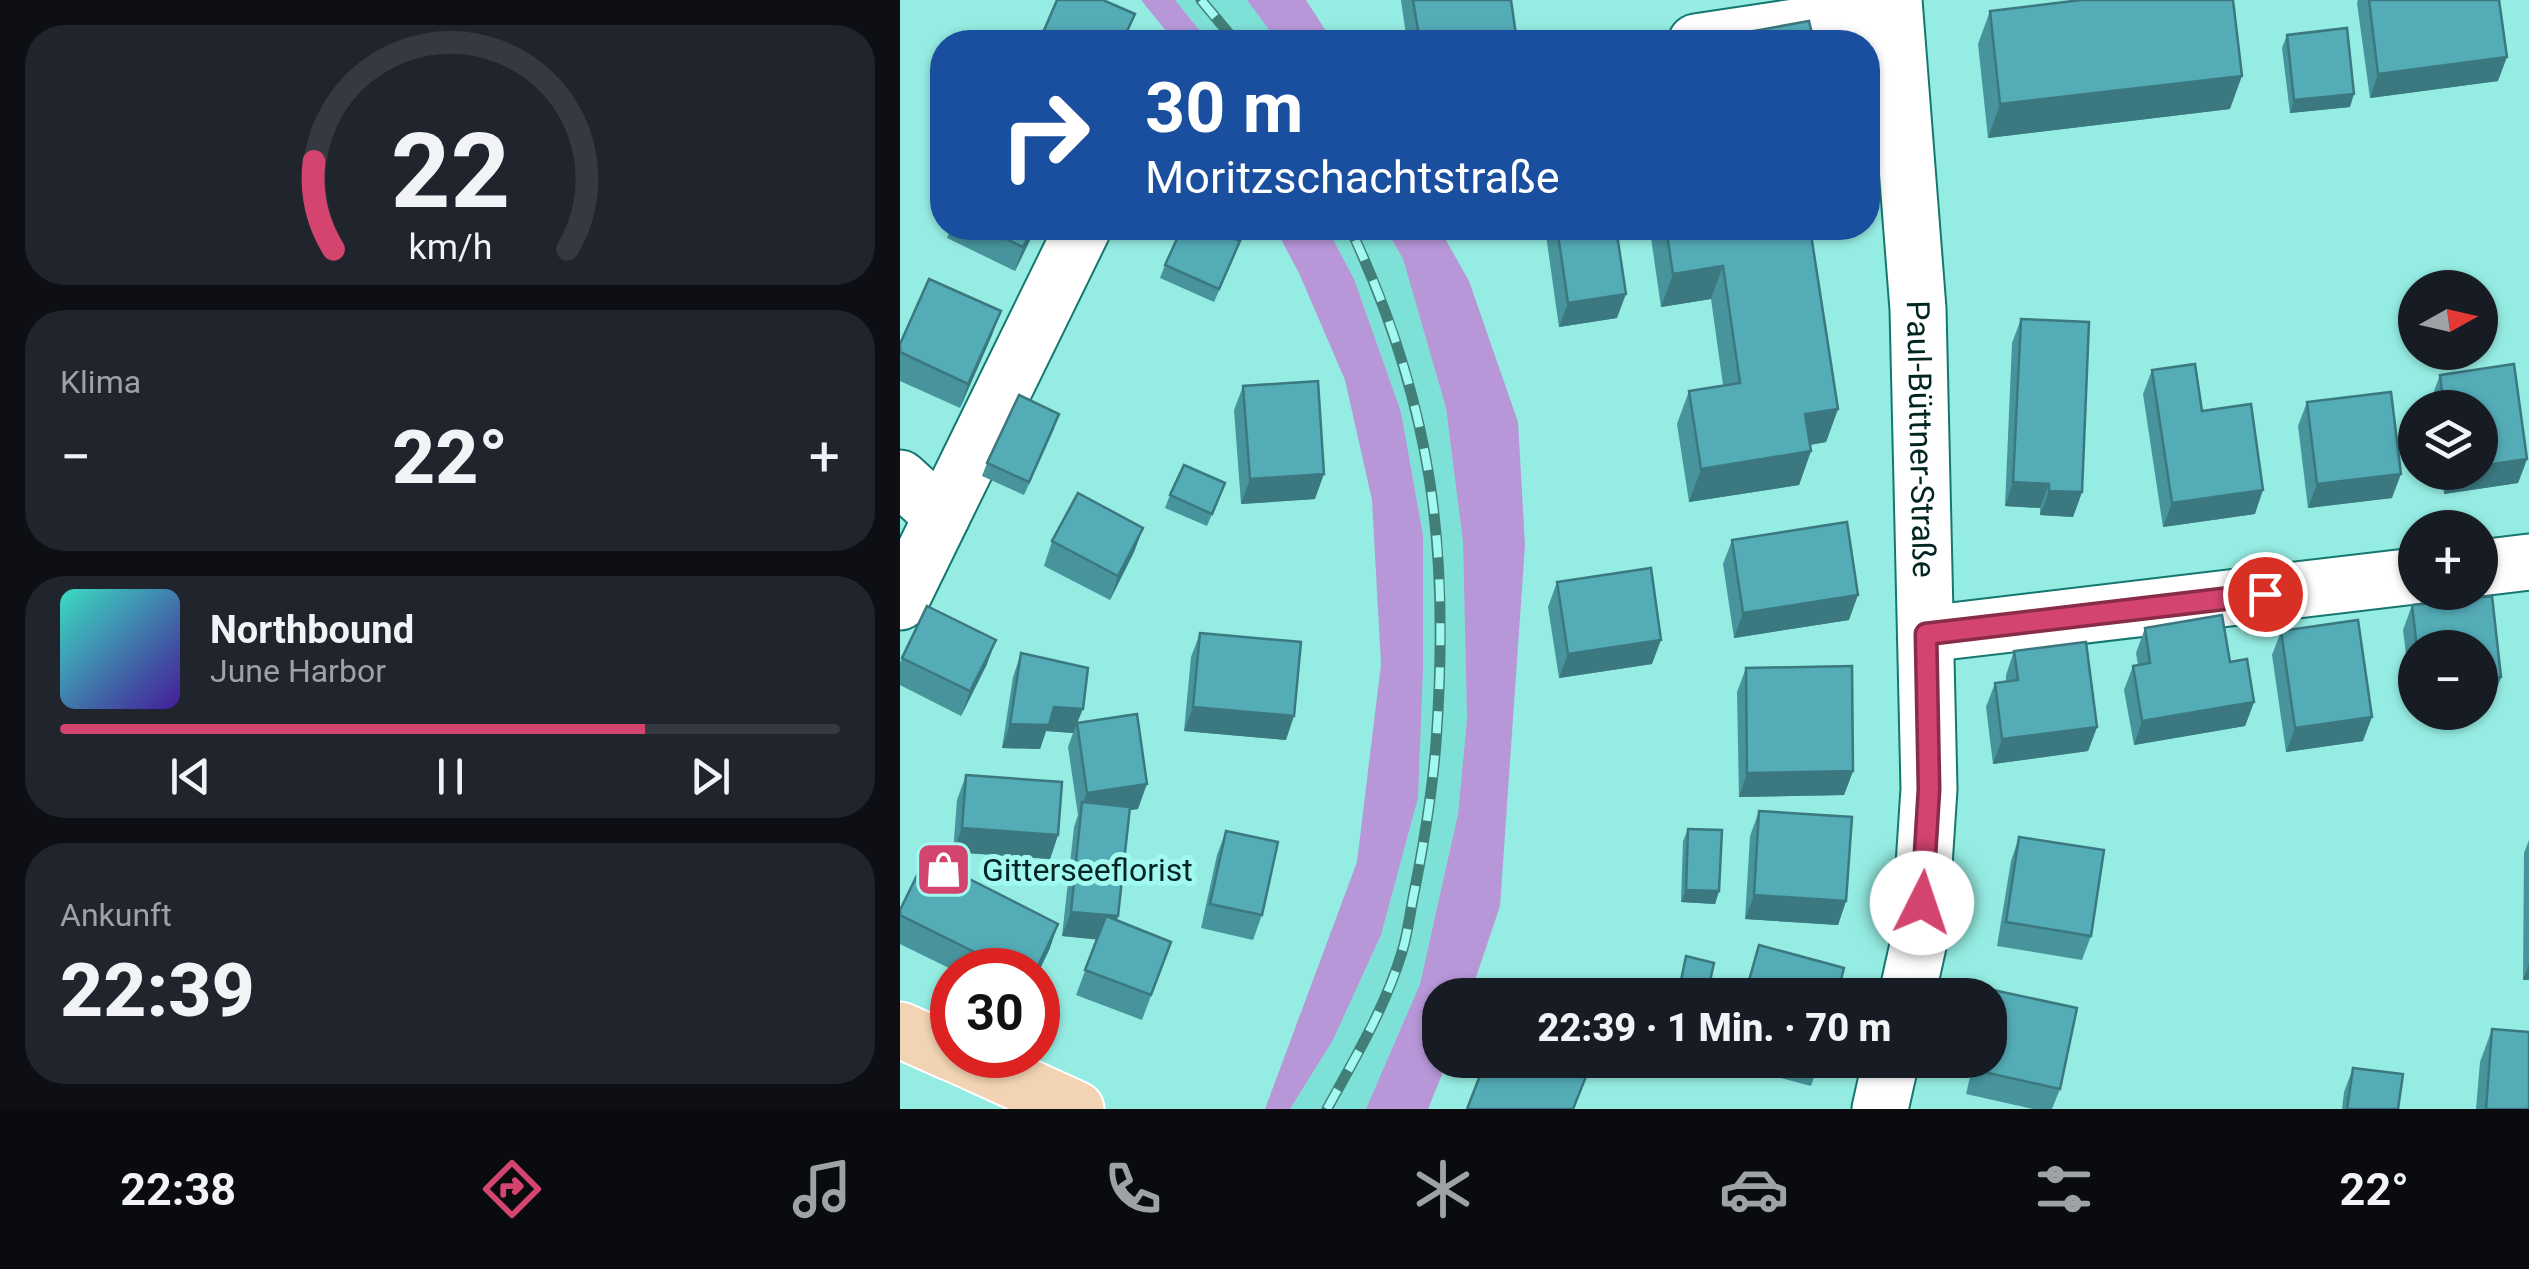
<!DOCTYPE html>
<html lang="de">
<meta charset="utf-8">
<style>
:root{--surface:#171b24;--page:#20242c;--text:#f1f3f6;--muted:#9ea1a6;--line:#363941;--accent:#d3446e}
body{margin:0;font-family:Roboto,sans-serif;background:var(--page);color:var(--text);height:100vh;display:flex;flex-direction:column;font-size:38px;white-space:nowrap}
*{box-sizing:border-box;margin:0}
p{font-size:32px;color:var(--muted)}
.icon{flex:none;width:55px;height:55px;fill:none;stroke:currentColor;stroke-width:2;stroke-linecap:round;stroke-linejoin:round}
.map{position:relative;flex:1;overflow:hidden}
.drawer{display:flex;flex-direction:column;gap:25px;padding:25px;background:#0d0f14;width:900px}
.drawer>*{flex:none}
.top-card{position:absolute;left:30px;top:30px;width:950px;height:210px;border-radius:40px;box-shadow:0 2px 8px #0004;background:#1a4fa0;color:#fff;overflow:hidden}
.needle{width:65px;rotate:82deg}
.tools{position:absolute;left:1498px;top:270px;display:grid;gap:20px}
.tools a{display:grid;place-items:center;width:100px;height:100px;border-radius:50%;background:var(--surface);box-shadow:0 2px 8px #0004;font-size:50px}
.speed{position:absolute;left:30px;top:948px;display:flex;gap:20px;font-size:50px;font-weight:700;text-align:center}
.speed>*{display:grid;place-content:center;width:130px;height:130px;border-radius:50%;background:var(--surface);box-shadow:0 2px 8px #0004;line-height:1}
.speed .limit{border:15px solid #d22;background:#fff;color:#111}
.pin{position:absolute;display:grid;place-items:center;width:85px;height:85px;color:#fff;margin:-42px;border:5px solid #fff;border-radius:50%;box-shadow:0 2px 10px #0007}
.me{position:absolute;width:110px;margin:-55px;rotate:4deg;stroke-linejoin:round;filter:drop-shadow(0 0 8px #0008)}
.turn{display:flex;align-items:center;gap:35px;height:210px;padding:0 50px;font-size:45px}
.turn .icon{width:130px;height:130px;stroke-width:2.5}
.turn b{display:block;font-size:70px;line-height:85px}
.big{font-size:75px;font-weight:800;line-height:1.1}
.drawer .card{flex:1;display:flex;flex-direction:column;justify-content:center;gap:15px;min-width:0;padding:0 35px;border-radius:40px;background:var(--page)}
.drawer .dial{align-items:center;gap:0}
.dial svg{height:260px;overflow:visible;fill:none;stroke:var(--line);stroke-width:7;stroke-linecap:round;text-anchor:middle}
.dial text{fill:var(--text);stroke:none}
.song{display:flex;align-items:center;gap:30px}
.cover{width:120px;height:120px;border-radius:15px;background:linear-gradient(135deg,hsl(170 70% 55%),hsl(260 70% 35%))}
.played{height:10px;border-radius:5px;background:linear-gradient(90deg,var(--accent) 75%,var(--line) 75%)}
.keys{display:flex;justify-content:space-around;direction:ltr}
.heat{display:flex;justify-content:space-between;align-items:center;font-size:55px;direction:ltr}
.trip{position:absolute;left:522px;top:978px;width:585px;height:100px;border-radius:40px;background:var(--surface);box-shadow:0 2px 8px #0004;font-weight:800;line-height:100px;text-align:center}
.dock{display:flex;height:160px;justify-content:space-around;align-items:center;background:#090b0e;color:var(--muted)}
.dock .icon{width:70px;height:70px}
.dock .selected{color:var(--accent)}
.dock b{font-size:45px;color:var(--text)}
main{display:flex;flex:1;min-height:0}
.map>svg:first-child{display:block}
</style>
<main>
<section class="drawer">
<div class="card dial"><svg viewBox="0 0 100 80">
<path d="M14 69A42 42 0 1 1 86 69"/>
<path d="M14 69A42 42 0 0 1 8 42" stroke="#d3446e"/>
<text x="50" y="56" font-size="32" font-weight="700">22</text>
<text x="50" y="72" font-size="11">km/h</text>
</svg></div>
<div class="card"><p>Klima</p>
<div class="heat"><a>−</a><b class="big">22°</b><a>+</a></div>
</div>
<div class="card">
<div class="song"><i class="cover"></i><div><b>Northbound</b><p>June Harbor</p></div></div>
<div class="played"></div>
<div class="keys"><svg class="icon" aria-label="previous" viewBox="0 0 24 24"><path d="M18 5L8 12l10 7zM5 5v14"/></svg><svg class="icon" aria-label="pause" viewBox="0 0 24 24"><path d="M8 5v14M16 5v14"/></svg><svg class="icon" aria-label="next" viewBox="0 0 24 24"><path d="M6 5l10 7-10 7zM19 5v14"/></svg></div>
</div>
<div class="card"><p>Ankunft</p><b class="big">22:39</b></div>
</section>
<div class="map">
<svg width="1629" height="1109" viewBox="0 0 1629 1109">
<rect width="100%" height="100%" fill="#95ece2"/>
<g fill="#7ee1d7">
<path d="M275,0H347L378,42H309Z"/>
<path d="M427,228H485L503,259L546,408L563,542L567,719L558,813L520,984L466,1109H390L433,1040L481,935L518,798L523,671V535L501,412L454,279Z"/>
</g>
<g fill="#b797d8">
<path d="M241,0H275L309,42H275Z"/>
<path d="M347,0H406L433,42H378Z"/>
<path d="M375,228H427L454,279L501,412L523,535V671L518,798L481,935L433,1040L390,1109H365L457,862L481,664L472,500L445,380L399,273Z"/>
<path d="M485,228H539L569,281L618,422L625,545L600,906L570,995H540V1060H548L528,1109H466L520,984L558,814L567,719L563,542L546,408L503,259Z"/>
</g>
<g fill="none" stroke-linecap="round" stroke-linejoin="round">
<defs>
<g id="minor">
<path id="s1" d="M994,0L1018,309L1029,789L1019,941L1007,995"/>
<path d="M796,42L994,12"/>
<path d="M0,478L42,516L0,602"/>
<path d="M42,516L183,228"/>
<path d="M1580,568L1629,562"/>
<path d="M1026,634L1515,576"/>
<path d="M980,1109L991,1060"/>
</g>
<g id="major">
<path d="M0,1030L52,1053"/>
<path d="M57,1055L176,1109"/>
</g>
</defs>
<use href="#minor" stroke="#157870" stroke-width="59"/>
<use href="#major" stroke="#fff" stroke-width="59"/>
<use href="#minor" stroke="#fff" stroke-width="55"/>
<use href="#major" stroke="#f2d3b3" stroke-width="55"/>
<defs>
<g id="rail">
<path d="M301,0L336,42"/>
<path d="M427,1109C455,1058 485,1008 502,952C508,933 510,912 514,893C524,843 532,794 536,743C550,549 533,405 450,228"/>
</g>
</defs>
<use href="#rail" stroke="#437f79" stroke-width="11"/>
<use href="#rail" stroke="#a2f9ef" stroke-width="8" stroke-dasharray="22" stroke-linecap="butt"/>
</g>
<g fill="#48949d">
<path d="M501,0H611L617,42H507Z"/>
<path d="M1458,0H1599L1598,81L1470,98L1457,3Z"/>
<path d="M1090,11L1330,109L1088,138L1078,44Z"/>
<path d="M1387,35L1450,107L1390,113L1382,48Z"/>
<path d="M51,228H136L115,271L47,238Z"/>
<path d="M645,228H716L717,318L659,327Z"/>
<path d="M751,228H910L938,409L926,442L910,445L911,451L899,485L789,502L777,424L789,391L823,385L811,299L761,307L750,231Z"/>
<path d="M335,254L314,302L260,278L265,265Z"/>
<path d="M1121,319L1182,492L1173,517L1140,515V508L1105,506L1112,343Z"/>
<path d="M92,335L60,408L0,381V344Z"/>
<path d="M1614,364L1627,459L1618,483L1544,494L1541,472H1580V408H1532L1531,399L1540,375Z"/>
<path d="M1252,370L1302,411L1355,514L1263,527L1243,394Z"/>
<path d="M343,386L415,499L341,504L334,410Z"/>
<path d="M1407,402L1492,498L1408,508L1398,426Z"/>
<path d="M155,427L124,495L82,476L87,463Z"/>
<path d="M325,483L307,526L265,508L270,495Z"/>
<path d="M243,528L234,552L210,600L144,566L152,541Z"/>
<path d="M832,540L949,620L834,638L823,564Z"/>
<path d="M657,582L752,664L659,678L648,607Z"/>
<path d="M1592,596L1601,677L1592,701L1580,703V648H1515V710L1513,711L1503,630L1512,605Z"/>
<path d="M1245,628L1330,662L1354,702L1345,726L1234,745L1224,690L1233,666L1238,665L1236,653Z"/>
<path d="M1381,631L1463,741L1386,752L1372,655Z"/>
<path d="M300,633L386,740L284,731L291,657Z"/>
<path d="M1114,651L1197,727L1188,751L1093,764L1086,707L1095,683L1106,681V675Z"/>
<path d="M121,653L178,722L238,809L230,810L217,921L271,942L242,1020L176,995L197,939L162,936L174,827L178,815L168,747L173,733L146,731L140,749L102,748L113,677Z"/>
<path d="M2,658L87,664L61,716L0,685V663Z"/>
<path d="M846,668L953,771L944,795L839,797L837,692Z"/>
<path d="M66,775L158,835L150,859L53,852L57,800Z"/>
<path d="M859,811L946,901L938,925L845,919L850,836Z"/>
<path d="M788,829L819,891L815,904L781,902L783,841Z"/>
<path d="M326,831L362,915L353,940L301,928L317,855Z"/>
<path d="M1119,837L1191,936L1182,960L1097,946L1111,861Z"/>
<path d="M1629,840V980H1623L1624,853Z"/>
<path d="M0,910L150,948L138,973V970H53L0,944Z"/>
<path d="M859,945L937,995H843Z"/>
<path d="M1093,990L1160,1089L1152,1109H1133L1066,1094L1074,1060H1090V999Z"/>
<path d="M1592,1029L1629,1109H1576L1580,1062Z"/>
<path d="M825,1060H920L911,1086L824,1063Z"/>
<path d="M1453,1068L1498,1109H1442L1444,1092Z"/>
</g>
<g fill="#3b7880">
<path d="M1607,57L1598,81L1470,98L1478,74Z"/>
<path d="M1342,76L1330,109L1088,138L1100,104Z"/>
<path d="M1454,94L1450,107L1390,113L1394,100Z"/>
<path d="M133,228H136L115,271L123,247Z"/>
<path d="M823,266L811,299L761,307L773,274Z"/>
<path d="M726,294L717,318L659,327L668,303Z"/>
<path d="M101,311L92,335L60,408L68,384Z"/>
<path d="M938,409L926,442L892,448L905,414Z"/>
<path d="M911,451L899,485L789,502L801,469Z"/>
<path d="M1627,459L1618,483L1544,494L1552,472H1580V466Z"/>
<path d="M424,474L415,499L341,504L350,479Z"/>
<path d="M1501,474L1492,498L1408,508L1417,484Z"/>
<path d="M1113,482L1149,484L1140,508L1105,506Z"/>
<path d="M1363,490L1355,514L1263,527L1272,503Z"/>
<path d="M1149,491L1182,492L1173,517L1140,515Z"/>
<path d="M243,528L234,552L210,600L218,576Z"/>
<path d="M958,595L949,620L834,638L843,613Z"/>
<path d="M96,640L87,664L61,716L70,691Z"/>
<path d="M761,640L752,664L659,678L668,654Z"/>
<path d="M1601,677L1592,701L1580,703V679Z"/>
<path d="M1354,702L1345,726L1234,745L1242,721Z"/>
<path d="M154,707L183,709L173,733L146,731L140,749L102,748L110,724Z"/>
<path d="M293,707L394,716L386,740L284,731Z"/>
<path d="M1472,717L1463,741L1386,752L1395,728Z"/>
<path d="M1197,727L1188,751L1093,764L1102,739Z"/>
<path d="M953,771L944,795L839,797L847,773Z"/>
<path d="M247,784L238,809L181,817L182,806L187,793Z"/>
<path d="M62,828L158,835L150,859L53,852Z"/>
<path d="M786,890L819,891L815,904L781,902Z"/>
<path d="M854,895L946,901L938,925L845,919Z"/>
<path d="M171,912L218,916L210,941L162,936Z"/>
<path d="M158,924L150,948L138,973V970H136Z"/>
<path d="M1629,964V980H1623Z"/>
</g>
<g fill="#54acb7" stroke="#3b7880" stroke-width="2.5">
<path d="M157,0H203L235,14L222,42H139Z"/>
<path d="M513,0H611L617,42H520Z"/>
<path d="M1181,0H1333L1342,76L1100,104L1090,11Z"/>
<path d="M1469,0H1599L1607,57L1478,74Z"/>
<path d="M909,21L914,42H834L832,35Z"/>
<path d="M1447,28L1454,94L1394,100L1387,35Z"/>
<path d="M84,228H133L123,247Z"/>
<path d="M282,228H308L340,241L319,289L265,265Z"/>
<path d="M657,228H716L726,294L668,303Z"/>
<path d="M766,228H910L938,409L905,414L911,451L801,469L789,391L840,383L823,266L773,274Z"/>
<path d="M29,279L101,311L68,384L0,352V344Z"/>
<path d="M1121,319L1189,322L1182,492L1149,491V484L1113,482Z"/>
<path d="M1295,364L1302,411L1351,404L1363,490L1272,503L1252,370Z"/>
<path d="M1614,364L1627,459L1580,466V408H1544L1540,375Z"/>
<path d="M418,381L424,474L350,479L343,386Z"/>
<path d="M1491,392L1501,474L1417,484L1407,402Z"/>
<path d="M119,395L159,414L129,482L87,463Z"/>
<path d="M284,465L325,483L312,514L270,495Z"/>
<path d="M178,493L243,528L218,576L152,541Z"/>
<path d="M947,522L958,595L843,613L832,540Z"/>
<path d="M751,568L761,640L668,654L657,582Z"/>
<path d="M1592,596L1601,677L1580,679V648H1517L1512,605Z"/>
<path d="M27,606L96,640L70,691L2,658Z"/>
<path d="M1322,615L1330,662L1347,659L1354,702L1242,721L1233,666L1250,663L1245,628Z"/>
<path d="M1458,620L1472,717L1395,728L1381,631Z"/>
<path d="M300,633L401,642L394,716L293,707Z"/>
<path d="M1186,642L1197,727L1102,739L1095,683L1118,680L1114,651Z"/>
<path d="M121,653L188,668L183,709L154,707L149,725L110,724Z"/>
<path d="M952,666L953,771L847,773L846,668Z"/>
<path d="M237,714L247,784L187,793L177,723Z"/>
<path d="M66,775L162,782L158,835L62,828Z"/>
<path d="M182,802L230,807L218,916L171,912Z"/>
<path d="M859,811L952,817L946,901L854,895Z"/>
<path d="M788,829L822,830L819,891L786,890Z"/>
<path d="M326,831L378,842L362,915L310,904Z"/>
<path d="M1119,837L1204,850L1191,936L1106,922Z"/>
<path d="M26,857L158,924L136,970H111L0,915V910Z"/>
<path d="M206,916L271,942L251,995L185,970Z"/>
<path d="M859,945L944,968L937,995H845Z"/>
<path d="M786,956L814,963L807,995H778Z"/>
<path d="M1093,990L1177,1008L1160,1089L1075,1070L1077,1060H1090V1004Z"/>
<path d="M1592,1029L1629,1032V1109H1586Z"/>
<path d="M586,1060H666L689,1069L673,1109H567Z"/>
<path d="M1453,1068L1503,1074L1498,1109H1447Z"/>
</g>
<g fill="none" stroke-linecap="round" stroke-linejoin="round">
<defs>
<path id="route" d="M1022,903L1029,789L1026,634L1365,594"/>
</defs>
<use href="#route" stroke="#892c48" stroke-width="25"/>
<use href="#route" stroke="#d3446e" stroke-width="18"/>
</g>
<defs>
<symbol id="shop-square" viewBox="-11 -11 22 22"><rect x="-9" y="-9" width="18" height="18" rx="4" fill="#d3446e" stroke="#a2f9ef"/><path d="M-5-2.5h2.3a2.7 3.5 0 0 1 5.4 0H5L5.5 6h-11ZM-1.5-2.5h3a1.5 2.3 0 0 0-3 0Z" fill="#fff"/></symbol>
</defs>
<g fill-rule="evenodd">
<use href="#shop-square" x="12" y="838" width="63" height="63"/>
</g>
<g text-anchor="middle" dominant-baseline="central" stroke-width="10" stroke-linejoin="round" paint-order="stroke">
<g font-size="32" fill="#002522" stroke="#a2f9ef">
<text stroke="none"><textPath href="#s1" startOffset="440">Paul-Büttner-Straße</textPath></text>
</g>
<g font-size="32" fill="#002522" stroke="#a2f9ef" text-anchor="start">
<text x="82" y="870">Gitterseeflorist</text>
</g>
</g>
</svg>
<div class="tools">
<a><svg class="needle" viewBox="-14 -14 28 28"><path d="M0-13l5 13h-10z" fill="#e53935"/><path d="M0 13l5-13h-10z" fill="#9ea1a6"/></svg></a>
<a><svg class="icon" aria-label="layers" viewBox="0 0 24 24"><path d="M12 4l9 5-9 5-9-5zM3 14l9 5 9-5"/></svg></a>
<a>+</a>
<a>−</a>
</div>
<div class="speed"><div class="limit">30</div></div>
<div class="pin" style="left:1365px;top:594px;background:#d93025"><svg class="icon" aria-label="arrive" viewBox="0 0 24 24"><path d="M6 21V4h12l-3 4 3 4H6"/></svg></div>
<svg class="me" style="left:1022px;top:903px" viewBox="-20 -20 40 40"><circle r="19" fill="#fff"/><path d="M0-13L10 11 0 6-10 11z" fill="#d3446e"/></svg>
<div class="trip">22:39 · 1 Min. · 70 m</div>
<div class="top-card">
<div class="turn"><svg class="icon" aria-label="right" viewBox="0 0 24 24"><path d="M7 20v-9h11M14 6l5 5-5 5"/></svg><div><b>30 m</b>Moritzschachtstraße</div></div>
</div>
</div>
</main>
<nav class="dock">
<b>22:38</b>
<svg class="icon selected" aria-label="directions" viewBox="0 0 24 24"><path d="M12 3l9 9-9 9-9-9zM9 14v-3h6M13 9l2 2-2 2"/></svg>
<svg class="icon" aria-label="music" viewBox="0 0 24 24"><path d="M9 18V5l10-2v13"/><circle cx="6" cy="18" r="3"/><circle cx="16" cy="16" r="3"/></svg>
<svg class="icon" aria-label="phone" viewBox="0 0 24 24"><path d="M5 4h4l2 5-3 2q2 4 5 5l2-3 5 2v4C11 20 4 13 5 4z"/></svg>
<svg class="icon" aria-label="climate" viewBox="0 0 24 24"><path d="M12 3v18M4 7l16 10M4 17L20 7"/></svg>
<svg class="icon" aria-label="car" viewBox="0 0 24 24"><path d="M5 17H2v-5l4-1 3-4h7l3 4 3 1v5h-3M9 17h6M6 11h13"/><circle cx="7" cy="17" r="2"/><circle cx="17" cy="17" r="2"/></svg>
<svg class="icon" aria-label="filters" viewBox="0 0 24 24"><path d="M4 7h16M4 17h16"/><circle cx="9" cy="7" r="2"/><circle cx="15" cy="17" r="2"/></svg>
<b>22°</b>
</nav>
